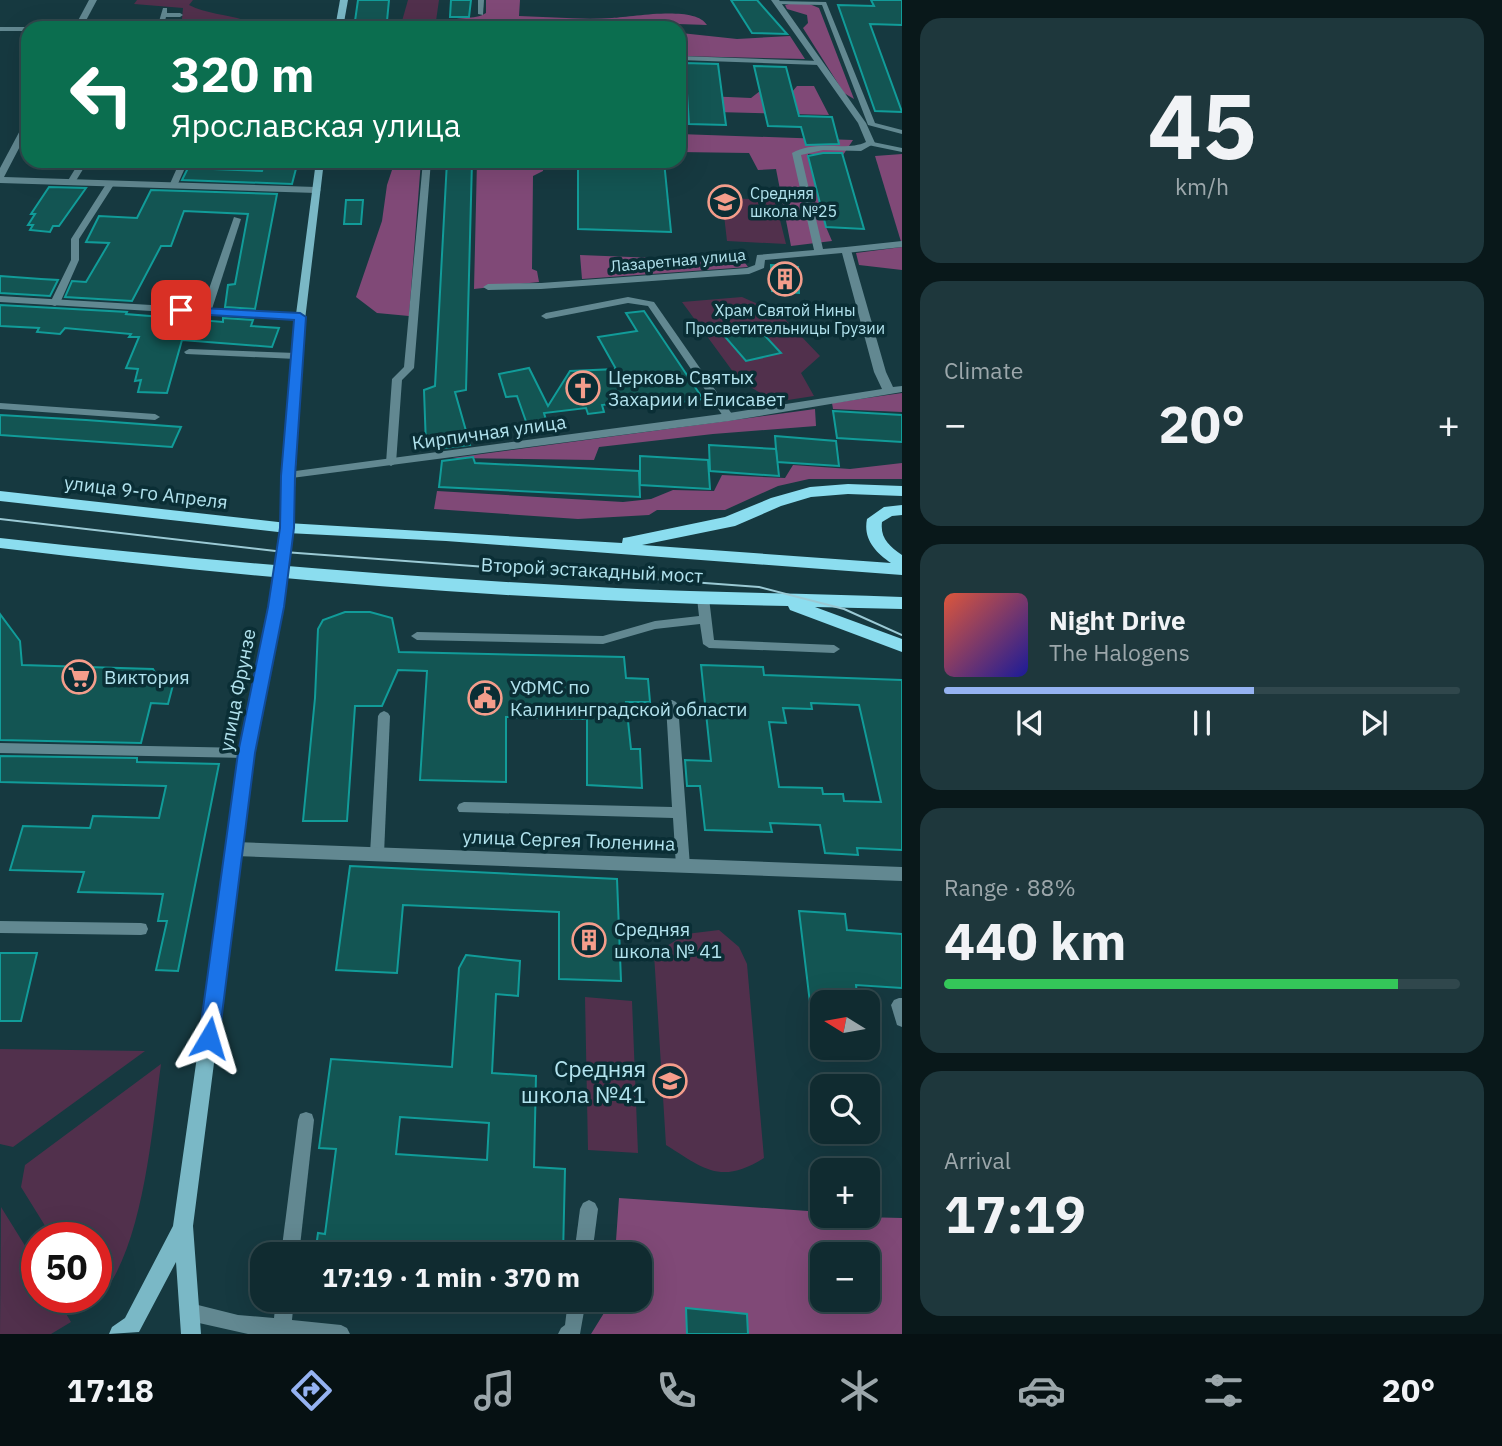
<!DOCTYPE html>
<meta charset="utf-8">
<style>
:root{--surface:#102b30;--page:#1e373c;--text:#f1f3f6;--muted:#9ca7ab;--line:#30474c;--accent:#95b2f1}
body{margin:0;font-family:"IBM Plex Sans",sans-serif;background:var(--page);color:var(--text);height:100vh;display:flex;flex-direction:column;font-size:26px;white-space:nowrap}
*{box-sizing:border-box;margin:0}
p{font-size:23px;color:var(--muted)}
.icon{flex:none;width:38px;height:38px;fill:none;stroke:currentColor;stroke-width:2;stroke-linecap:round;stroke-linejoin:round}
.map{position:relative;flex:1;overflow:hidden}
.side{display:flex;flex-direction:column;gap:18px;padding:18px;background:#09181a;width:600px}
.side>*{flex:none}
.hud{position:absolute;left:21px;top:21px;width:665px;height:147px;border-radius:21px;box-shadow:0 7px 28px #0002,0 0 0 2px var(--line);background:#0b6e4f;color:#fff;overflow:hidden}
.needle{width:46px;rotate:281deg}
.tools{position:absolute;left:810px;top:990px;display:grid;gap:14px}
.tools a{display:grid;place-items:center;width:70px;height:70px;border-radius:14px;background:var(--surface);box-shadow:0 7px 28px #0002,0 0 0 2px var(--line);font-size:35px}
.speed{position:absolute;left:21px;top:1222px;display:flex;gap:14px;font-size:35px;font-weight:700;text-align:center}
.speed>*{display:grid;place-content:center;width:91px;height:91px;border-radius:50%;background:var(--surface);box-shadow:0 7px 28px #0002,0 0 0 2px var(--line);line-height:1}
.speed .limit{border:10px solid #d22;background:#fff;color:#111}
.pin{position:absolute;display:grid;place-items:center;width:60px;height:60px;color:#fff;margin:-30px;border-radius:14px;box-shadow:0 4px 10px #0006}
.me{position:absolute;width:77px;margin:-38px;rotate:7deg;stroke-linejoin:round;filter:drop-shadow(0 0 5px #0008)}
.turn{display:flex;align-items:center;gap:24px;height:147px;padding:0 35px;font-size:32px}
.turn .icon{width:91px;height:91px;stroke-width:2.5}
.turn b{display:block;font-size:49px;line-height:60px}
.big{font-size:52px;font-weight:800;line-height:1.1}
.side .widget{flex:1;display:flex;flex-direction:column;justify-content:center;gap:10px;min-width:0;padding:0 24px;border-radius:21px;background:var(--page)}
.side .dial{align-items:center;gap:0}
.dial b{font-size:91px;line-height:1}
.song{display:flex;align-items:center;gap:21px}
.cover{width:84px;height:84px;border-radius:10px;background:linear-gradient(135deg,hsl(10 70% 55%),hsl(240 70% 35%))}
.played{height:7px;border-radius:4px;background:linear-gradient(90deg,var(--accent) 60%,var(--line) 60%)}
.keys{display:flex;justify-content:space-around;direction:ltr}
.heat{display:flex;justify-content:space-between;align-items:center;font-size:38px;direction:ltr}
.charge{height:10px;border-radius:5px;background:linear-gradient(90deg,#34c759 88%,var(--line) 0)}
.trip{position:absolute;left:250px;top:1242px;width:402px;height:70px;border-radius:21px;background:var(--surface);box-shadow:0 7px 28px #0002,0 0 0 2px var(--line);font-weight:800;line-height:70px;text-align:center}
.tabs{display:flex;height:112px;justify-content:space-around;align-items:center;background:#061113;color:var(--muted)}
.tabs .icon{width:49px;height:49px}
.tabs .current{color:var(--accent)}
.tabs b{font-size:32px;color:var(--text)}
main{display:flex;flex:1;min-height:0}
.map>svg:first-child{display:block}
</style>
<main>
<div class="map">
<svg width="902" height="1334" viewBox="0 0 902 1334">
<rect width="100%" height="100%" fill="#163940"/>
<g fill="#51304c">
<path d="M137,0H193L189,5C206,14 226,14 244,20V26H159L161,20L182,19L183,8L134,4Z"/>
<path d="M408,0H439L435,28H400Z"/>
<path d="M722,198L775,200L786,244L727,241Z"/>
<path d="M742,297L780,314L820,356L801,373L814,396L775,402L739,380L682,302Z"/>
<path d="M719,930L739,947L747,964L764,1158C721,1185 704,1169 666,1145L654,954L686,934Z"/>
<path d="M585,997L632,1001L638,1153L588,1150Z"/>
<path d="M0,1049L145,1051L13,1147L0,1144Z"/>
<path d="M161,1064C152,1129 143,1259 94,1303L90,1297H96V1237H52L21,1187L25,1165Z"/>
<path d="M1,1207L37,1265V1297H56L71,1322L51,1334H0Z"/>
</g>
<g fill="#804977" fill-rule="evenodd">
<path d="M486,0H520L519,16C550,17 582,20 612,18C633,17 695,5 707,25L678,24L681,33L737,39L790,36L805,59L679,56V28H569L561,25H523L522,28H445L446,23C458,15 474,21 486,13Z"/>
<path d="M793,3H807L819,8L854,99L844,93L803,28L808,23L807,15L787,9L785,5Z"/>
<path d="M679,84L682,95L751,98L760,91L792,92L797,86H814L829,115L679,111Z"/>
<path d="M679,134L853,140L843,155L808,154L826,227L832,241L791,246L776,169L758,170L749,153L679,152Z"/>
<path d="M902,154V245L875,156Z"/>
<path d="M395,161H421L409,316L377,313L356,297L382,221L387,185Z"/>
<path d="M477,161H544L543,171L533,176L532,269L537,271L539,282L474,289Z"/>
<path d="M902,247V270L859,265L856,253Z"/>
<path d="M580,255L681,259L684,262L743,260L748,267L582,279Z"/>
<path d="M902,393V412L833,409L832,403Z"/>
<path d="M815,409L816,426L713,434L599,447L594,460L452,458Z"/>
<path d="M902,463V479H809L778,486L725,510H657L649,515L578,519L434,509L437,491L623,502L651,499L673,490L714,491L722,475L785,478L793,465L850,469Z"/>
<path d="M619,1198L822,1212V1216L902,1218V1334H591L612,1300H640V1255H615ZM822,1255H868V1300H822Z"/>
</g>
<g fill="#135553" stroke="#119c99" stroke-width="2" fill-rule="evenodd">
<path d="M358,0H389L387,21H355Z"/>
<path d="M451,0H471L469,17H450Z"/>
<path d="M731,0H757L787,34L752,33Z"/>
<path d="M871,0H902V25L870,24L902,112L875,111L838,5L874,6Z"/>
<path d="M685,63L718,64L726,125L689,124Z"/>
<path d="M754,66L786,67L799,116L832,117L839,144L806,145L801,127L768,126Z"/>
<path d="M823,153H842L864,229L826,227L808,156Z"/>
<path d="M265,161H298L292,184L182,180L188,168L262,171Z"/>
<path d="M447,161H472L466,390L455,392L470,445L444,448L426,446L424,390L435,386Z"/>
<path d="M578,161H664L671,232L578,229Z"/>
<path d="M49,187L86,188L59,226H53L50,232L30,230L33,225H28L35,214H31Z"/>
<path d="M151,190L277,194L255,309L225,307L228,285L235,284L248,214L184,211L171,246H161L132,301L65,297L72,281L86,282L109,243L86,242L99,216L137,218Z"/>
<path d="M346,200H363L361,224H344Z"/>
<path d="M771,265L798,267L799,293L772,291Z"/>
<path d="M0,276L41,279L58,280L50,296L0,293Z"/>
<path d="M0,305L127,312L126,314L223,322V318L253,320L251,326L279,328L272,347L182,340L167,393L138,392L141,380L135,381L138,369L126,368L139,337H129L131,334L65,328L60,334L37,332L39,328L0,326Z"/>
<path d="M644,311L703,399L660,405L656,398L602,405L604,412L588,414L586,408L544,413L548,427L529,430L517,396L506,397L499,374L529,368L548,406L570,371L616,369L598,337L637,331L626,313Z"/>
<path d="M754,324L781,353L746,361L720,331Z"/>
<path d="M833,411L902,415V442L837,438Z"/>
<path d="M0,415L86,420L181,427L172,447L0,435Z"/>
<path d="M775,436L836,441L839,466L777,462Z"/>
<path d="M709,445L776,449L779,476L710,471Z"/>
<path d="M640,456L708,460L710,489L640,485Z"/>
<path d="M473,457L475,463L639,471L640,497L439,487L442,461Z"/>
<path d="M345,612H370L392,618L399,652L624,657L626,678L648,679L650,702H626L631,749H640L642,788L587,785V719L506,717V782L420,780L427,671L398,670L382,706H355L347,821H303L315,698L318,629L323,620Z"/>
<path d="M0,614L20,641L22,665L153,669L162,684L173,685L168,704L151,703L141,743L0,740Z"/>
<path d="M701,665L763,667L764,675L902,680V850L857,848L858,855L825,853L820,825L770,823L772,832L705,830L700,786H687L685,760L711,761ZM811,703L859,705L881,802L844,801L843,794H823L822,788L779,787L769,722L786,723L783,708L812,709Z"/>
<path d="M0,756L137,758V762L219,764L178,971L156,970L167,921H158L163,894L78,892L84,872L10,870L23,826L90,828L93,816L159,818L166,786L0,782Z"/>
<path d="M350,866L617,879L621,981L559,979V912L403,905L397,973L336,970Z"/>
<path d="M799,911L845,914L847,930L902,934V988L856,985L858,1003H810Z"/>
<path d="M0,953H37L21,1021H0Z"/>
<path d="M466,955L520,961L518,996L496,994L492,1073L536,1076L534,1167L565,1169L563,1255H315L318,1233L325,1234L336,1149L319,1148L331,1059L452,1067L459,968ZM400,1117L489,1123L487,1160L396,1154Z"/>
<path d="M686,1308L747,1314L748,1334H687Z"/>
</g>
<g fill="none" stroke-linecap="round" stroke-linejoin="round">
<g fill="#628891" fill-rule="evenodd">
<path d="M478,0H484L483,15L478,14Z"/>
<path d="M775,1L826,2L875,123L902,130V134L868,125L822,5L777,4L774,2Z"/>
<path d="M163,8H167V13H180L183,15L180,17H166L163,28H157Z"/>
<path d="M679,56L819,61L822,63L819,65L679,60Z"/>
<path d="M868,141L902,148V152L868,145Z"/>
<path d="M80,161H88L74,184H68L67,182Z"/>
<path d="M180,161H188L177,186L170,188L169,186Z"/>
<path d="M423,161H431L414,368L402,380L396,463L391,466L386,463L392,379L404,367Z"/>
<path d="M108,181L115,183L79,239V260L60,303L55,306L52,305L50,303L71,260V239Z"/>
<path d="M234,217L241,219L211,312L209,314H203L201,312Z"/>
<path d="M902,241V247L846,253L842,250L846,247Z"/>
<path d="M628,297L654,302L734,417L733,419H725L648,306L628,303L546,319L541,316L546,313Z"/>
<path d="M189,349L296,353L301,356L296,359L186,354L184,352Z"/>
<path d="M0,403L155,414L160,417L155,420L0,409Z"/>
<path d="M703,594L709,598L714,640L834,645L840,649L834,653L709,648L703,644L700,624L655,629L603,644L417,640L411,636L417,632L603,636L655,621L699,616L697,598Z"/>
<path d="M672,700L676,702L678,705L690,866L688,870L683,872L678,870L676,866L673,818L459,812L457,808L459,804L464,802L672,807L666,705L668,702Z"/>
<path d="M384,711L388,713L390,716L384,854L382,858L377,860L372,858L370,854L378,716L380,713Z"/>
<path d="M0,743L247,748L252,749L254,753L252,757L247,758L0,753Z"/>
<path d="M0,921L141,923L146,924L148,929L146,934L141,935L0,933Z"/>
<path d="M899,998H902V1027L897,1025L891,1005L894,1000Z"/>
<path d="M306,1112L312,1114L314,1120L299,1255H281L298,1120L300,1114Z"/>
<path d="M589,1200L595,1203L598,1209L592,1255H574L580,1209L583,1203Z"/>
<path d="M276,1300H294L292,1320L341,1325L347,1328L350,1334H248L190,1321L184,1318L181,1312L184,1306L190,1303L238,1315L274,1318Z"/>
<path d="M568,1300H586L580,1334H558L561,1328L565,1325Z"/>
</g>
<g fill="#628891" fill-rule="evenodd">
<path d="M89,0H97L82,28H74Z"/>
<path d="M771,0H779L866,123L875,143L861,151L823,150L801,155L823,249L846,247L851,250L886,372L893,387L902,386V392L729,421L284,479L282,476L284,473L288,472L729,413L882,389L874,372L842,253L765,260L764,268L749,274L541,289L488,290L483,287L488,284L541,283L747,268L755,265L757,255L814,250L792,153C816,139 846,152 866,142L858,123Z"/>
<path d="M339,25L342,28H184L188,26Z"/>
<path d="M0,27H28L31,28H28V31H0Z"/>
<path d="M28,120V131L4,177L316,187L321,190L316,193L0,183V168L24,123Z"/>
<path d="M0,296L300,314L305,317L300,320L0,302Z"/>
<path d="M235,842L902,867V881L235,856L229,854L227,849L229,844Z"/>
</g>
<g fill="#7ab8c6" fill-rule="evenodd">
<path d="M340,0H348L343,28H335Z"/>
<path d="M316,161H324L302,345L293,528L283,607L254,753L193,1226L201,1334H181L176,1262L139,1332L109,1334L112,1327L125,1318L173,1226L240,753L269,607L281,528L292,345Z"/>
</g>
<g fill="#8bddef" fill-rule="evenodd">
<path d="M848,484L902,486V496L848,494L811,497L781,506L735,526L642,545L891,563C875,552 863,539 867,519L884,507L902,505V515L892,516L882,522C880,538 889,546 902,555V575L446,541L287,533L0,501V491L287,523L622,543L623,538L629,537L725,517L771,498L810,487Z"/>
<path d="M0,538C205,561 410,578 616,588C711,593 807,593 902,597V609L815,607L902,639V652L790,610L788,606C525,602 261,579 0,548Z"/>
</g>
<path stroke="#9bcad5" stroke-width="2" d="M0,519L284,552L759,587L844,609L902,635"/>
</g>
<path fill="#1a73e8" stroke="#114b97" stroke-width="2" d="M181,307L300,313L306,317L295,476L294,528L284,607L255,753L219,1038L216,1044L209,1047L202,1044L199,1038L238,753L268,607L280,528L281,476L294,320L177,313V308Z"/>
<defs>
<symbol id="school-ring" viewBox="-11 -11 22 22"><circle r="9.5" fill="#0a2e35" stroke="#f49d8b" stroke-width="1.5"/><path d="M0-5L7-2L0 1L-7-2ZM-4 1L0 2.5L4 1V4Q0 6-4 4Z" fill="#f49d8b"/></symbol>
<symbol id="building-ring" viewBox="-11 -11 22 22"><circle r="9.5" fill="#0a2e35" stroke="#f49d8b" stroke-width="1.5"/><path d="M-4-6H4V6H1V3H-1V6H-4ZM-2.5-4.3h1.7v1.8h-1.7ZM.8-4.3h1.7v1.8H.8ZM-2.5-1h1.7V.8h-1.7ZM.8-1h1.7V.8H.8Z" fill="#f49d8b"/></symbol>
<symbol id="church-ring" viewBox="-11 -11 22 22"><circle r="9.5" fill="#0a2e35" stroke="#f49d8b" stroke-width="1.5"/><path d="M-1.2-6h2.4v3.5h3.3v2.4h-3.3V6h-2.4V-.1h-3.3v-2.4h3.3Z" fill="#f49d8b"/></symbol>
<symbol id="supermarket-ring" viewBox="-11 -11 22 22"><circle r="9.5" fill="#0a2e35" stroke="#f49d8b" stroke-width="1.5"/><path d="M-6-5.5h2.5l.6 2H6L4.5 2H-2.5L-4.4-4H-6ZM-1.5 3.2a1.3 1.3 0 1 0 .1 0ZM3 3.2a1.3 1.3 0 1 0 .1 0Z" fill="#f49d8b"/></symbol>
<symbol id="civic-ring" viewBox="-11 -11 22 22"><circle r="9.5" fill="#0a2e35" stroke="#f49d8b" stroke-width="1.5"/><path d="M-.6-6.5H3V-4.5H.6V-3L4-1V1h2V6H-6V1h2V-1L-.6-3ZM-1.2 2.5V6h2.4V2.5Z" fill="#f49d8b"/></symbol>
</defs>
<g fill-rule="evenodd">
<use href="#school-ring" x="706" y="183" width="38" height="38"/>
<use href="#building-ring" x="766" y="260" width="38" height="38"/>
<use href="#church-ring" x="564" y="369" width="38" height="38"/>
<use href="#supermarket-ring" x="60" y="658" width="38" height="38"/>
<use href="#civic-ring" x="466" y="679" width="38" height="38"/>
<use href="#building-ring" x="570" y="921" width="38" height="38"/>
<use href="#school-ring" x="651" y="1062" width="38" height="38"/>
</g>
<g text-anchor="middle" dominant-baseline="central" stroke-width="7" stroke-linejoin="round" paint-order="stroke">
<g font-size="16" fill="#b2e3ee" stroke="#0a2e35" text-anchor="start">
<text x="750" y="193">Средняя<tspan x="750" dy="18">школа №25</tspan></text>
<text x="785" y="310" text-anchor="middle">Храм Святой Нины<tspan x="785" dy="18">Просветительницы Грузии</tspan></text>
</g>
<g font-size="16" fill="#b2e3ee" stroke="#0a2e35">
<text transform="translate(678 260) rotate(-5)">Лазаретная улица</text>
</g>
<g font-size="19" fill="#b2e3ee" stroke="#0a2e35" text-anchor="start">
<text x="608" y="377">Церковь Святых<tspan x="608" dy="22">Захарии и Елисавет</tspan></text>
<text x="104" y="677">Виктория</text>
<text x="510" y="687">УФМС по<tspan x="510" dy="22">Калининградской области</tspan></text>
<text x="614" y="929">Средняя<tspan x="614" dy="22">школа № 41</tspan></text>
</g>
<g font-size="19" fill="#b2e3ee" stroke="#0a2e35">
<text transform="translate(489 432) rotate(-8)">Кирпичная улица</text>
<text transform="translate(146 492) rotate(7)">улица 9-го Апреля</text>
<text transform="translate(592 570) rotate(3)">Второй эстакадный мост</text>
<text transform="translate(237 690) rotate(-79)">улица Фрунзе</text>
<text transform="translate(569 840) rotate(2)">улица Сергея Тюленина</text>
</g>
<g font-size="23" fill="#b2e3ee" stroke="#0a2e35" text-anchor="end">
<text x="646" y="1068">Средняя<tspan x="646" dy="26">школа №41</tspan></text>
</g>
</g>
</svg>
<div class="tools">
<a><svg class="needle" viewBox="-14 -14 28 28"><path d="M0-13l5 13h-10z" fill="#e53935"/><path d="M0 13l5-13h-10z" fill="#9ca7ab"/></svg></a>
<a><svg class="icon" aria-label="search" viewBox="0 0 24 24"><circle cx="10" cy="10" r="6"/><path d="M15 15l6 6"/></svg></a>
<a>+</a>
<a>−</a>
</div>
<div class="speed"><div class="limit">50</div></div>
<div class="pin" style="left:181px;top:310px;background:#d93025"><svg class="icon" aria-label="arrive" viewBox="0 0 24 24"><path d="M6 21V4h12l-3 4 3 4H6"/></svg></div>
<svg class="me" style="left:209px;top:1038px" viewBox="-20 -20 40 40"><path d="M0-17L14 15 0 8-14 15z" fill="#1a73e8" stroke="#fff" stroke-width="4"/></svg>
<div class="trip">17:19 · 1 min · 370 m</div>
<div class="hud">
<div class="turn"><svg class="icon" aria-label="left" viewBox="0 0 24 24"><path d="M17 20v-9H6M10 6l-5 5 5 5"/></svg><div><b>320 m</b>Ярославская улица</div></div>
</div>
</div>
<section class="side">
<div class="widget dial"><b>45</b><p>km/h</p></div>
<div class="widget"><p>Climate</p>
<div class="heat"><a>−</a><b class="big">20°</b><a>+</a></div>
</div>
<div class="widget">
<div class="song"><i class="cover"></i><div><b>Night Drive</b><p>The Halogens</p></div></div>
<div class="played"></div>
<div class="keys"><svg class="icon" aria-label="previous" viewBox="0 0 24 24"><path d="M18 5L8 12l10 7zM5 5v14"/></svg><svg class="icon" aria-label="pause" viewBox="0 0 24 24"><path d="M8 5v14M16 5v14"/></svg><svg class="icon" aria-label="next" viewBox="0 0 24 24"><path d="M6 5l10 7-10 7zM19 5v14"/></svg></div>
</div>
<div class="widget"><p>Range · 88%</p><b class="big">440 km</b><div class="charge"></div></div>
<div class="widget"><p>Arrival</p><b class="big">17:19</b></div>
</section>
</main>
<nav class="tabs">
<b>17:18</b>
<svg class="icon current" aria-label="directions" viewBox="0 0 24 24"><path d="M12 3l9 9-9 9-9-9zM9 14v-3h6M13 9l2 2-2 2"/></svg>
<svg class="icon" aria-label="music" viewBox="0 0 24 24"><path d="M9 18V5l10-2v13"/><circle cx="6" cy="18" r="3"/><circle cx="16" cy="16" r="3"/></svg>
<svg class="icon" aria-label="phone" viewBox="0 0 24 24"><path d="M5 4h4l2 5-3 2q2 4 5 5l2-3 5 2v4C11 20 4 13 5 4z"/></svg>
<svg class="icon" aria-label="climate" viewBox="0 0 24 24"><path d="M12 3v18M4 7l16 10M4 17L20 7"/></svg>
<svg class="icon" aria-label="car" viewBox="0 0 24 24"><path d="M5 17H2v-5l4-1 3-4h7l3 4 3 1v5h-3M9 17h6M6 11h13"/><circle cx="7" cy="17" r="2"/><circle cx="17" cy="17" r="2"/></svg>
<svg class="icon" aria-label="filters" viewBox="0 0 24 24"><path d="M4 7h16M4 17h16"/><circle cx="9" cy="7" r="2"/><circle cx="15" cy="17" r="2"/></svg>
<b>20°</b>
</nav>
